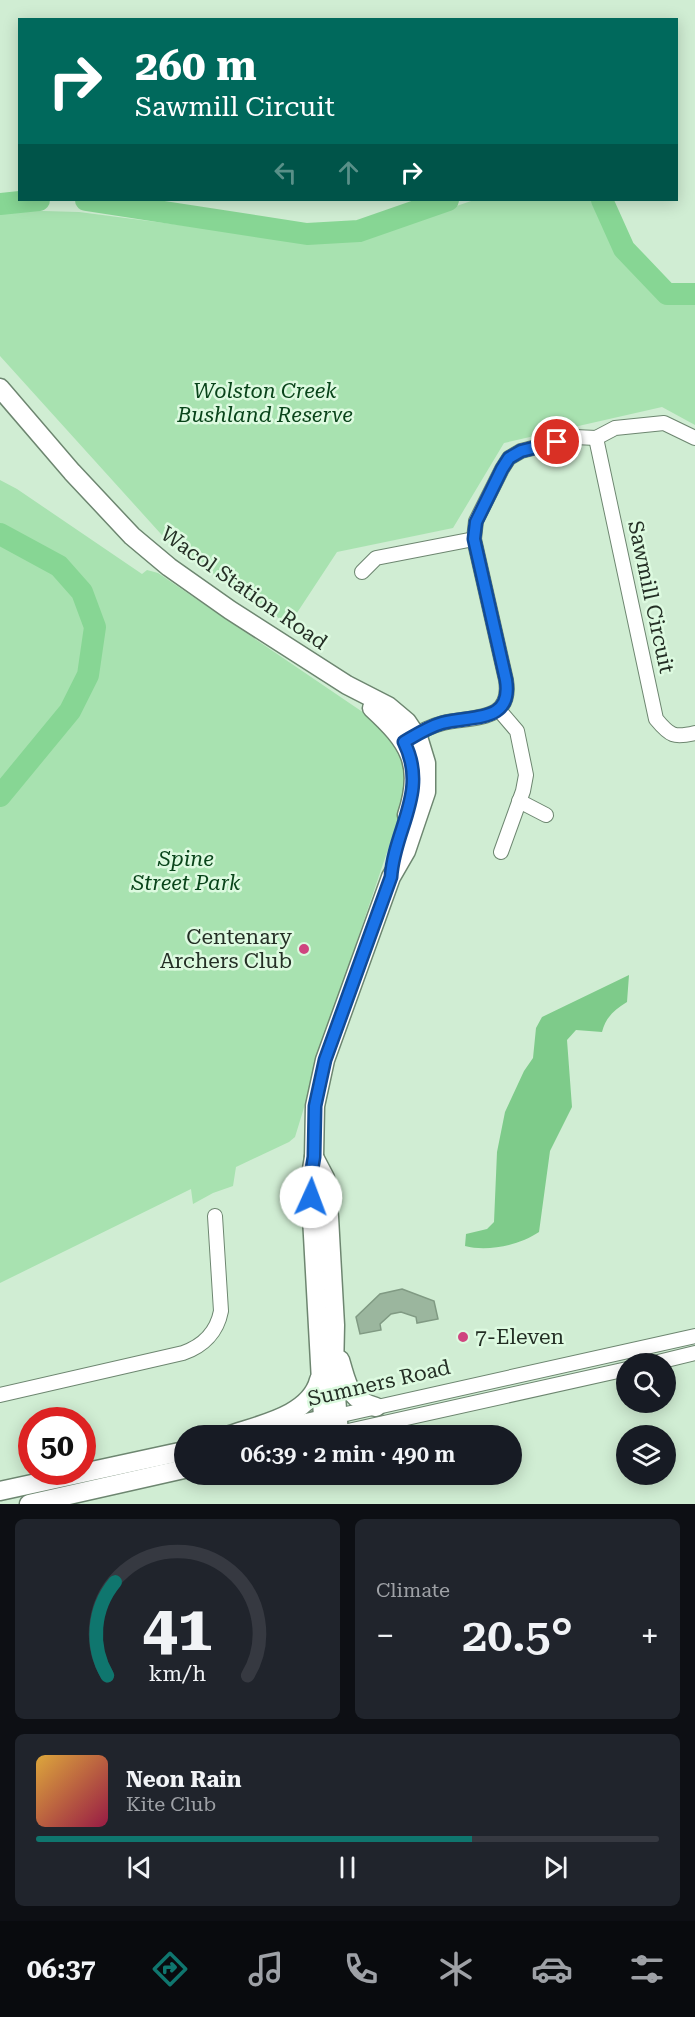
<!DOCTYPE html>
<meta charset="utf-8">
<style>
:root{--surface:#171b24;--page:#20242c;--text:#f1f3f6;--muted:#9ea1a6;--line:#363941;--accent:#0f766e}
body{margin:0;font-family:"Roboto Serif",serif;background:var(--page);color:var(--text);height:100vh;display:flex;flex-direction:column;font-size:22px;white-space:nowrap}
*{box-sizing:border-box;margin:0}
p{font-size:20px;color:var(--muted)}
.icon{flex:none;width:33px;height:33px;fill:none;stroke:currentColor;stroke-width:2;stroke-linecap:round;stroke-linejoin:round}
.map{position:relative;height:1504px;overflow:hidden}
.sheet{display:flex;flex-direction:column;gap:15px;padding:15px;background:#0d0f14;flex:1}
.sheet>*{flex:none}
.guide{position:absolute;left:18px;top:18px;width:660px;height:183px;border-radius:0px;box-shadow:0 3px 15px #0003;background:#00695c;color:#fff;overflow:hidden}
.fabs{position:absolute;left:616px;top:1353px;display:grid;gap:12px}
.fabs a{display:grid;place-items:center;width:60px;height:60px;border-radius:50%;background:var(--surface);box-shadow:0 3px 15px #0003;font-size:30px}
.speed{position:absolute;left:18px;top:1407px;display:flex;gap:12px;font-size:30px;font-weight:700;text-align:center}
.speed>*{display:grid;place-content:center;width:78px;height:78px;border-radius:50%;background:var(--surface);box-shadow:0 3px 15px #0003;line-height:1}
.speed .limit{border:9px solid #d22;background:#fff;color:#111}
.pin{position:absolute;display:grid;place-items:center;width:51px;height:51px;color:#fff;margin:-26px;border:3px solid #fff;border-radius:50%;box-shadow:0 2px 6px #0007}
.me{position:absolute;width:66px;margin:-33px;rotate:2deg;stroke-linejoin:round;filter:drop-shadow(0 0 4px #0008)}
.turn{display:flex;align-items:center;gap:21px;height:126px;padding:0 18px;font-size:27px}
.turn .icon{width:78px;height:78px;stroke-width:2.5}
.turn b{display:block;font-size:42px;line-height:51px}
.lanes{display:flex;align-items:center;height:57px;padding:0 18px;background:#0003;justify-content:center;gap:30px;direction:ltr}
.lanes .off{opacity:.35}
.big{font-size:45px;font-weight:600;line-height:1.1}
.sheet .card{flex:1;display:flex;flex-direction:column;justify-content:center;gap:9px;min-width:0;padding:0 21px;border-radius:9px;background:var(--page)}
.sheet .dial{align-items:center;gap:0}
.dial svg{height:156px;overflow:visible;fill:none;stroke:var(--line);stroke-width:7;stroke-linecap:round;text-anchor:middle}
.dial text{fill:var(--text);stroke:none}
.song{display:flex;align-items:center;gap:18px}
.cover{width:72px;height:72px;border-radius:9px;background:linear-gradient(135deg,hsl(40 70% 55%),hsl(340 70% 35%))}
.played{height:6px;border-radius:3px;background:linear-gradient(90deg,var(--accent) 70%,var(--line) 70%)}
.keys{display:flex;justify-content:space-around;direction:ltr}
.heat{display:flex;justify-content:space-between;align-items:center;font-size:33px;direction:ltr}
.sheet .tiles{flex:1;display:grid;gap:15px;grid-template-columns:1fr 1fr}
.card:last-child{grid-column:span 2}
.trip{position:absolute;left:174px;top:1425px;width:348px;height:60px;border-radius:30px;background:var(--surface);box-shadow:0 3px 15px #0003;font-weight:600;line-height:60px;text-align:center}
.dock{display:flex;height:96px;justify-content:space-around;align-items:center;background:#090b0e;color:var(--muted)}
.dock .icon{width:42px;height:42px}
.dock .selected{color:var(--accent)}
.dock b{font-size:27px;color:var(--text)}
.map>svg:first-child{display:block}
</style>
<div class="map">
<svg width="695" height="1504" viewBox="0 0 695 1504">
<rect width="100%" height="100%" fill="#d0edd3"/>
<g fill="#a8e2b0">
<path d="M474,200H595L620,254L666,304L695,303V425L662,407L504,443L453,528L337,552L289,625L170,544L0,356V215L9,210L79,212L313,242L366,237Z"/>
<path d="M0,480L17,489L142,574L147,570L158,573L367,715L391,734L407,767L404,802L337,1000L295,1137L289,1142L236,1167L233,1186L213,1193L193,1204L191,1189L0,1283Z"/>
</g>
<path fill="#7ecb8a" d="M629,975L627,1002C614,1010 606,1017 602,1032L576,1030L567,1040L572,1107L550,1151L539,1232C520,1245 488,1252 465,1246L466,1234L487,1229L494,1222L497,1152L505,1112L524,1071L533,1058L536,1028L542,1017Z"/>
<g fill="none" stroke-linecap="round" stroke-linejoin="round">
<g stroke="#87d694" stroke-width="22">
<path d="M86,200L307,234L359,231L448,200"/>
<path d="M602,200L624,249L667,294H695"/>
<path d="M0,204L39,200"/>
<path d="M0,534L59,566L82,592L95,627L88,675L70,711L0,796"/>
</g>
</g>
<path fill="#9bb69e" stroke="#809a83" stroke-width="1.5" d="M402,1289L434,1301L438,1319L417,1323L416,1317L401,1312L391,1314L380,1324L381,1330L360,1334L356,1317L380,1294Z"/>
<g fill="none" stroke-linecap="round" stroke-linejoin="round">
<defs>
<g id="minor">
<path d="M596,438L656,719C670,736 674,738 695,733"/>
<path d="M362,572L376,558L474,539"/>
<path d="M499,710L517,731L526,775L523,791L501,852"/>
<path d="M409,739C419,732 431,726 443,723C472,716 513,723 506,680L474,539L476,521L502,469L509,458L521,451L575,437L596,438L615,428L664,423L695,438"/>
<path d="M519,801L546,815"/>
<path d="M650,1364L695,1353"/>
<path d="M0,1395L183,1353C203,1346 217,1332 221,1311L215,1216"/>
<path d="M337,1416L695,1336"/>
<path d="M339,1433L627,1369"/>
</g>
<g id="major">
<path d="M0,388L72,472L132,536L169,567L230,610L347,685L388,706L407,722L419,740L426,763V792L406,851L391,877L325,1060L315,1106L314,1157L310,1181L324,1436"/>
<path d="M372,708C409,742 424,764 407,815"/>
<path d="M314,1157L325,1178L329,1217L335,1325L334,1372L339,1433L329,1436"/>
<path d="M340,1360C348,1386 348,1399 376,1407"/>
<path d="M266,1432L333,1417"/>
<path d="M227,1436C258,1425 310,1416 319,1380"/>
<path d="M0,1491L184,1451"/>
<path d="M29,1504L184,1469"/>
</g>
</defs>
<use href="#minor" stroke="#6d8670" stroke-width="16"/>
<use href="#major" stroke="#6d8670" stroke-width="21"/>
<use href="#minor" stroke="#fff" stroke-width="14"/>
<use href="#major" stroke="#fff" stroke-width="18"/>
</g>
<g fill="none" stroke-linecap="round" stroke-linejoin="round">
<defs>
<path id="route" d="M311,1197L310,1181L314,1157L315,1106L325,1060L391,877C394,829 429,792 404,742C416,735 428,727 442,723C471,715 513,724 506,680L474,539L476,522L502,469L509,458L521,451L557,442"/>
</defs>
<use href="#route" stroke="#114b97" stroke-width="15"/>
<use href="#route" stroke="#1a73e8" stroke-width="10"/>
</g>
<g fill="#cf457f" stroke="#ddfae0" stroke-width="2">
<circle cx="304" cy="949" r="6"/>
<circle cx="463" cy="1337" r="6"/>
</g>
<g text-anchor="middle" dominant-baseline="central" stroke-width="5" stroke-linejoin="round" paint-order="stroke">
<g font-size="21" font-style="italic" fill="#09441a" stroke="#ddfae0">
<text x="265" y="391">Wolston Creek<tspan x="265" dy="24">Bushland Reserve</tspan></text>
<text x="186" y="859">Spine<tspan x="186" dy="24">Street Park</tspan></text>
</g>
<g font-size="21" fill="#242f25" stroke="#ddfae0">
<text transform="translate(244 588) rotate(35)">Wacol Station Road</text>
<text transform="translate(651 597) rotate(78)">Sawmill Circuit</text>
<text transform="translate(379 1383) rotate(-13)">Sumners Road</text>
</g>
<g font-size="21" fill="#242f25" stroke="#ddfae0" text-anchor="end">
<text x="292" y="937">Centenary<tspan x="292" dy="24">Archers Club</tspan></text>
<text x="475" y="1337" text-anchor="start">7-Eleven</text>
</g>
</g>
</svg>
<div class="fabs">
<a><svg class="icon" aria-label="search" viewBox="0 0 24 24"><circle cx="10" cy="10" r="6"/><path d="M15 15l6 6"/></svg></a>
<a><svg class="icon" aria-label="layers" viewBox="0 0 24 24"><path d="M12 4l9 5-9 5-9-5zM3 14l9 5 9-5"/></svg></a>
</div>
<div class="speed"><div class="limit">50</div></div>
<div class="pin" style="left:557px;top:442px;background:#d93025"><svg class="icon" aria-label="arrive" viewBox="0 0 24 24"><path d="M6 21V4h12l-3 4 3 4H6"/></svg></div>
<svg class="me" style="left:311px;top:1197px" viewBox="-20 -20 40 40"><circle r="19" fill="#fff"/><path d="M0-13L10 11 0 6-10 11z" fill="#1a73e8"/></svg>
<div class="trip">06:39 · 2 min · 490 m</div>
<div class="guide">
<div class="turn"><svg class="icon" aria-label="right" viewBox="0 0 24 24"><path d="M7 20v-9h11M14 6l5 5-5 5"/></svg><div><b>260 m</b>Sawmill Circuit</div></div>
<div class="lanes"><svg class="icon off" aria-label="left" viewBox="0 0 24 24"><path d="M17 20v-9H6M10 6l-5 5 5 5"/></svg><svg class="icon off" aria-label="ahead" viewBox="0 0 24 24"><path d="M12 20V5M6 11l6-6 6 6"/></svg><svg class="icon" aria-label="right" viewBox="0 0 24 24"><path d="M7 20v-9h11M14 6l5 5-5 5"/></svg></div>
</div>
</div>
<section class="sheet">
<div class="tiles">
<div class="card dial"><svg viewBox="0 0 100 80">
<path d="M14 69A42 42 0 1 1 86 69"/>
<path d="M14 69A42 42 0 0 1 18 21" stroke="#0f766e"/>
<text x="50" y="56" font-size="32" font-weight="700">41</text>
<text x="50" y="72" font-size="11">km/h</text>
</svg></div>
<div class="card"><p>Climate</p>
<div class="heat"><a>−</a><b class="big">20.5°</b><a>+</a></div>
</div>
<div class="card">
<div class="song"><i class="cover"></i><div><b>Neon Rain</b><p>Kite Club</p></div></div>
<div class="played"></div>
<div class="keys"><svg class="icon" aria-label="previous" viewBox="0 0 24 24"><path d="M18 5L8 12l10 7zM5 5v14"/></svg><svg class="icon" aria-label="pause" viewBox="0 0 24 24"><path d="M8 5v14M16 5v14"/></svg><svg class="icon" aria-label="next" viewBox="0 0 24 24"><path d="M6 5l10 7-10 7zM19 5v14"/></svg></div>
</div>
</div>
</section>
<nav class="dock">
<b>06:37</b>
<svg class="icon selected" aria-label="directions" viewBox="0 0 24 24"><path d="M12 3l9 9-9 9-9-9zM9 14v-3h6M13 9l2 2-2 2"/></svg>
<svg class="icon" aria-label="music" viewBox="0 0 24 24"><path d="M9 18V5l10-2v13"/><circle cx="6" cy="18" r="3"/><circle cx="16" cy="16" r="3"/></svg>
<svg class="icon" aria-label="phone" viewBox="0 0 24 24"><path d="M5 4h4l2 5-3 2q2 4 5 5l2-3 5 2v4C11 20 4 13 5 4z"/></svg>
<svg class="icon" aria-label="climate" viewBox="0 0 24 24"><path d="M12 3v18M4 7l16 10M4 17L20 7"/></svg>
<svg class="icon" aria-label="car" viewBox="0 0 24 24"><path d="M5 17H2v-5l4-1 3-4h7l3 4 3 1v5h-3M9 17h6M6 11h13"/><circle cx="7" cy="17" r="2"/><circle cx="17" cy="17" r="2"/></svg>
<svg class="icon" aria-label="filters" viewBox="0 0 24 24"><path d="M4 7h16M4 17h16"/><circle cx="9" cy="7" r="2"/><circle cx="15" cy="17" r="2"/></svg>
</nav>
